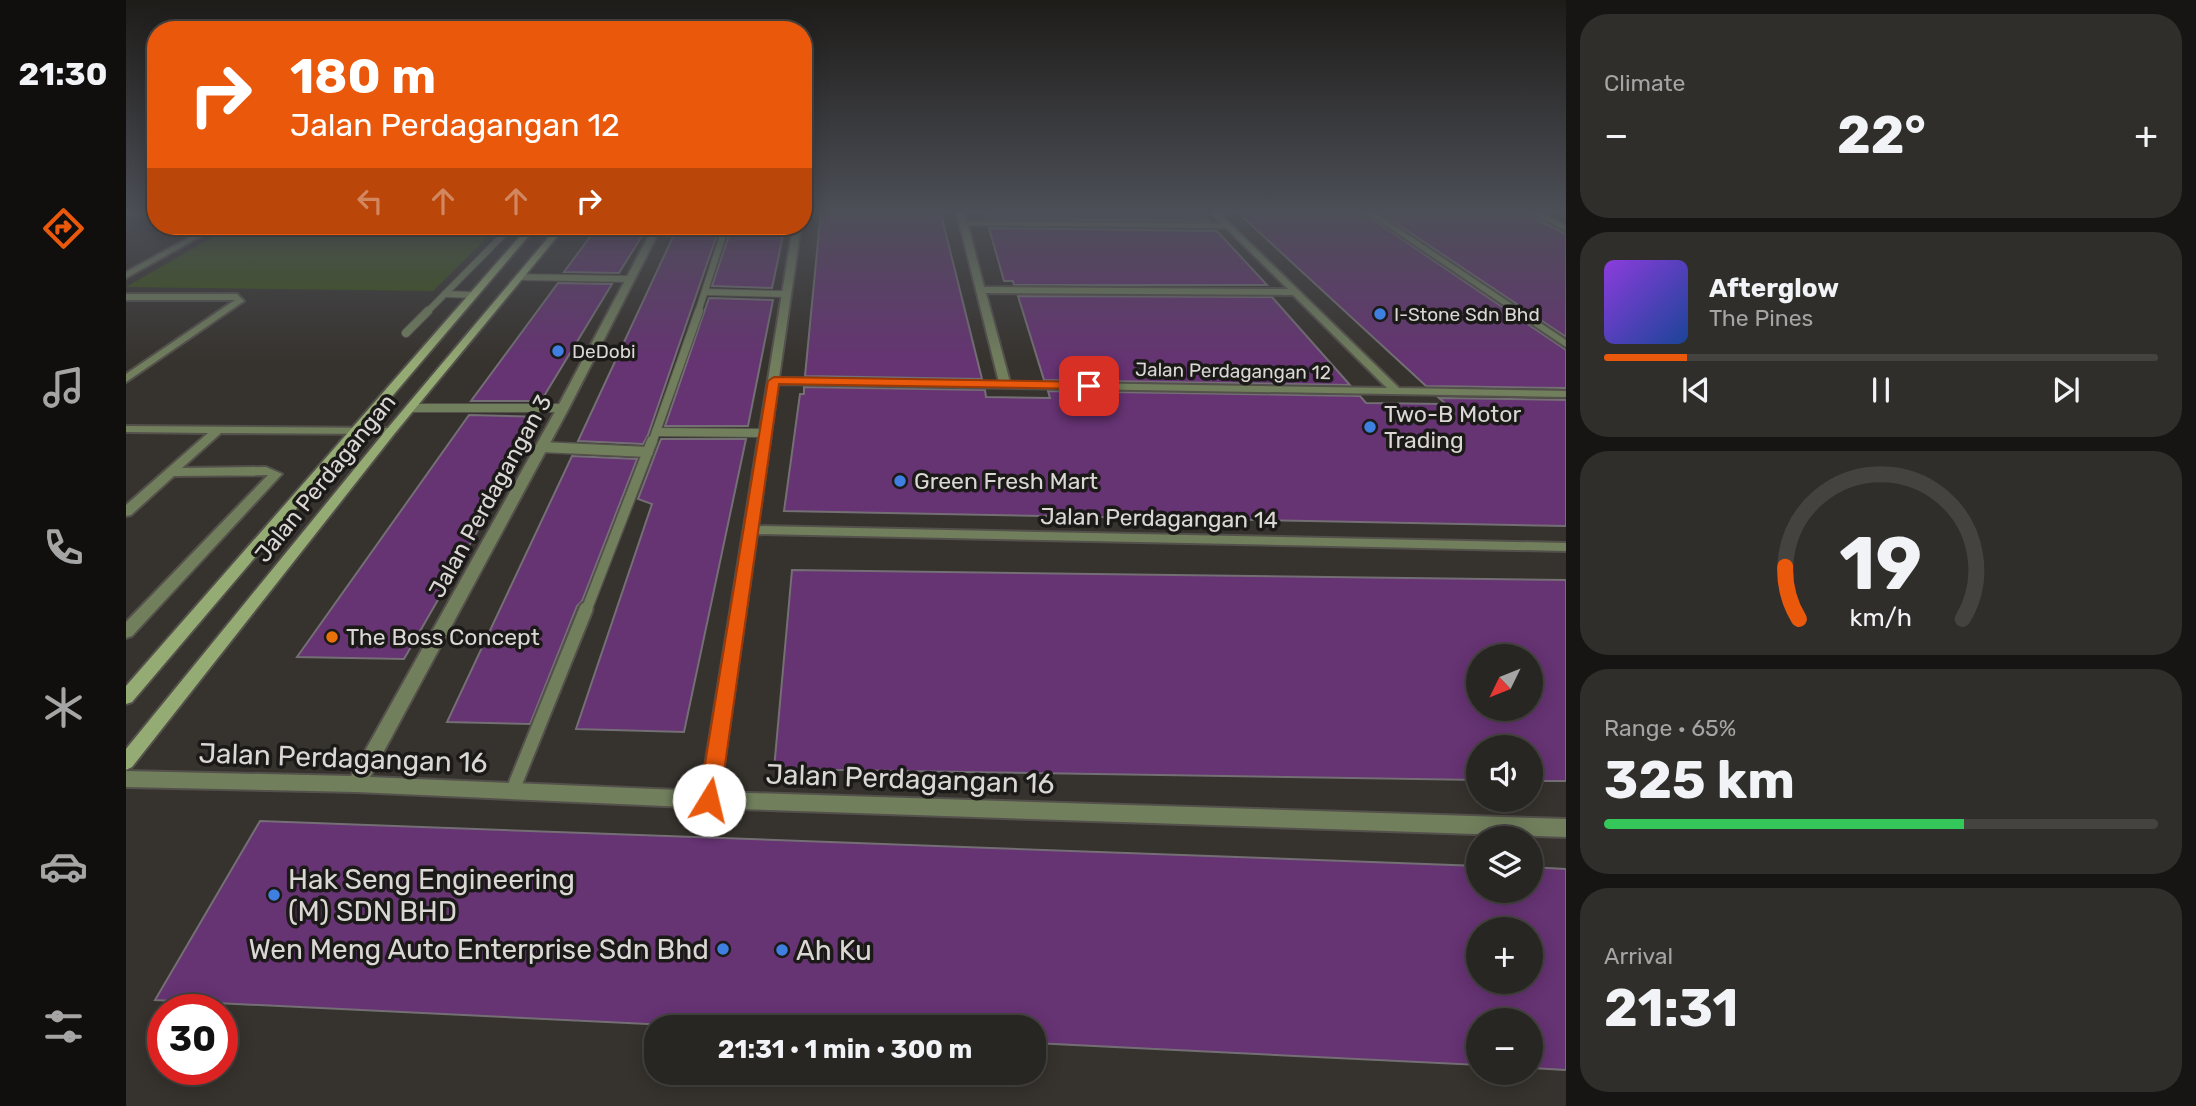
<!DOCTYPE html>
<meta charset="utf-8">
<style>
:root{--surface:#282622;--page:#302e2a;--text:#f1f3f6;--muted:#a5a5a5;--line:#444340;--accent:#ea580c}
body{margin:0;font-family:Rubik,sans-serif;background:var(--page);color:var(--text);height:100vh;display:flex;flex-direction:column;font-size:26px;white-space:nowrap}
*{box-sizing:border-box;margin:0}
p{font-size:23px;color:var(--muted)}
.icon{flex:none;width:38px;height:38px;fill:none;stroke:currentColor;stroke-width:2;stroke-linecap:round;stroke-linejoin:round}
.map{position:relative;flex:1;overflow:hidden}
.side{display:flex;flex-direction:column;gap:14px;padding:14px;background:#161513;width:630px}
.side>*{flex:none}
.banner{position:absolute;left:21px;top:21px;width:665px;height:214px;border-radius:28px;box-shadow:0 4px 18px #0003,0 0 0 2px var(--line);background:#ea580c;color:#fff;overflow:hidden}
.needle{width:46px;rotate:227deg}
.tools{position:absolute;left:1340px;top:644px;display:grid;gap:14px}
.tools a{display:grid;place-items:center;width:77px;height:77px;border-radius:50%;background:var(--surface);box-shadow:0 4px 18px #0003,0 0 0 2px var(--line);font-size:35px}
.speed{position:absolute;left:21px;top:994px;display:flex;gap:14px;font-size:35px;font-weight:700;text-align:center}
.speed>*{display:grid;place-content:center;width:91px;height:91px;border-radius:50%;background:var(--surface);box-shadow:0 4px 18px #0003,0 0 0 2px var(--line);line-height:1}
.speed .limit{border:10px solid #d22;background:#fff;color:#111}
.pin{position:absolute;display:grid;place-items:center;width:60px;height:60px;color:#fff;margin:-30px;border-radius:14px;box-shadow:0 4px 10px #0006}
.me{position:absolute;width:77px;margin:-38px;rotate:9deg;stroke-linejoin:round;filter:drop-shadow(0 0 5px #0008)}
.turn{display:flex;align-items:center;gap:24px;height:147px;padding:0 28px;font-size:32px}
.turn .icon{width:91px;height:91px;stroke-width:2.5}
.turn b{display:block;font-size:49px;line-height:60px}
.lanes{display:flex;align-items:center;height:66px;padding:0 28px;background:#0003;justify-content:center;gap:35px;direction:ltr}
.lanes .off{opacity:.35}
.big{font-size:52px;font-weight:700;line-height:1.1}
.side .widget{flex:1;display:flex;flex-direction:column;justify-content:center;gap:10px;min-width:0;padding:0 24px;border-radius:28px;background:var(--page)}
.side .dial{align-items:center;gap:0}
.dial svg{height:182px;overflow:visible;fill:none;stroke:var(--line);stroke-width:7;stroke-linecap:round;text-anchor:middle}
.dial text{fill:var(--text);stroke:none}
.song{display:flex;align-items:center;gap:21px}
.cover{width:84px;height:84px;border-radius:10px;background:linear-gradient(135deg,hsl(270 70% 55%),hsl(220 70% 35%))}
.played{height:7px;border-radius:4px;background:linear-gradient(90deg,var(--accent) 15%,var(--line) 15%)}
.keys{display:flex;justify-content:space-around;direction:ltr}
.heat{display:flex;justify-content:space-between;align-items:center;font-size:38px;direction:ltr}
.charge{height:10px;border-radius:5px;background:linear-gradient(90deg,#34c759 65%,var(--line) 0)}
.trip{position:absolute;left:518px;top:1015px;width:402px;height:70px;border-radius:28px;background:var(--surface);box-shadow:0 4px 18px #0003,0 0 0 2px var(--line);font-weight:700;line-height:70px;text-align:center}
main{display:flex;flex:1;min-height:0}
.tab-bar{display:flex;flex-direction:column;width:126px;justify-content:space-around;align-items:center;background:#100f0e;color:var(--muted)}
.tab-bar .icon{width:49px;height:49px}
.tab-bar .current{color:var(--accent)}
.tab-bar b{font-size:32px;color:var(--text)}
.map>svg:first-child{display:block}
</style>
<main>
<nav class="tab-bar">
<b>21:30</b>
<svg class="icon current" aria-label="directions" viewBox="0 0 24 24"><path d="M12 3l9 9-9 9-9-9zM9 14v-3h6M13 9l2 2-2 2"/></svg>
<svg class="icon" aria-label="music" viewBox="0 0 24 24"><path d="M9 18V5l10-2v13"/><circle cx="6" cy="18" r="3"/><circle cx="16" cy="16" r="3"/></svg>
<svg class="icon" aria-label="phone" viewBox="0 0 24 24"><path d="M5 4h4l2 5-3 2q2 4 5 5l2-3 5 2v4C11 20 4 13 5 4z"/></svg>
<svg class="icon" aria-label="climate" viewBox="0 0 24 24"><path d="M12 3v18M4 7l16 10M4 17L20 7"/></svg>
<svg class="icon" aria-label="car" viewBox="0 0 24 24"><path d="M5 17H2v-5l4-1 3-4h7l3 4 3 1v5h-3M9 17h6M6 11h13"/><circle cx="7" cy="17" r="2"/><circle cx="17" cy="17" r="2"/></svg>
<svg class="icon" aria-label="filters" viewBox="0 0 24 24"><path d="M4 7h16M4 17h16"/><circle cx="9" cy="7" r="2"/><circle cx="15" cy="17" r="2"/></svg>
</nav>
<div class="map">
<svg width="1440" height="1106" viewBox="0 0 1440 1106">
<rect width="100%" height="100%" fill="#36322d"/>
<path fill="#3a5212" d="M106,226H373L307,291L0,287Z"/>
<g fill="#663373" stroke="#746f75" stroke-width="2" fill-rule="evenodd">
<path d="M695,210H814L856,379L679,376Z"/>
<path d="M858,210H1073L1083,221L861,219Z"/>
<path d="M1109,210H1233L1440,350V388L1300,386Z"/>
<path d="M1253,212L1399,213L1440,234V337Z"/>
<path d="M472,226H522L493,273L438,272Z"/>
<path d="M552,226H594L522,435L517,444L452,441Z"/>
<path d="M606,226H659L646,288L586,286Z"/>
<path d="M863,228L1091,231L1141,285H888L887,281H878Z"/>
<path d="M432,283L486,284L415,401H345Z"/>
<path d="M892,296L1146,297L1224,385L918,380Z"/>
<path d="M583,298L647,300L622,426H539Z"/>
<path d="M678,387L859,390L860,397L924,398L922,391L1234,396L1240,403L1320,404L1313,398L1440,400V526L658,511L674,394H678Z"/>
<path d="M343,415L417,417L278,659L171,657Z"/>
<path d="M535,439H620L558,732L450,729L526,504L512,499Z"/>
<path d="M446,456L511,459L456,601L451,606L404,724L321,722Z"/>
<path d="M666,570L1440,580V781H1405V747H1353V780L648,769ZM1353,656H1405V709H1353Z"/>
<path d="M134,821L1353,866V891H1405V867L1440,869V1070L1405,1068V1020H1353V1065L908,1043V1027H584L29,1000ZM1353,929H1405V982H1353Z"/>
</g>
<g fill="none" stroke-linecap="round" stroke-linejoin="round">
<defs>
<g id="service-far3">
<path d="M393,277L504,279"/>
<path d="M580,292L661,294"/>
<path d="M319,294L348,295"/>
<path d="M301,312L386,226"/>
<path d="M572,312L600,226"/>
</g>
<g id="service-far2">
<path d="M280,333L302,311"/>
<path d="M284,408H437"/>
<path d="M530,432L639,433"/>
<path d="M526,443L573,311"/>
</g>
<g id="service-far1">
<path d="M415,447L522,452"/>
<path d="M460,611L526,441"/>
</g>
<path id="service" d="M386,792L460,609"/>
<g id="minor">
<path d="M830,210H838L840,221L1096,224L1083,210H1090L1273,388L1440,391V397L652,384L632,526L1440,543V551L631,534L594,792L1440,819V837L583,808L230,792L0,787V771L225,776L431,408L528,226H536L443,408L244,777L575,791L667,226H675L653,378L873,382ZM842,225L1100,228L1162,289L858,287ZM860,293L1167,295L1261,388L884,382Z"/>
<path d="M1237,210H1245L1440,340V347Z"/>
<path d="M1401,210H1410L1440,226V231Z"/>
<rect x="0" y="211" width="30" height="4"/>
<path d="M84,226H93L0,278V272Z"/>
<path d="M0,294H111L118,301L0,382V374L109,300H0Z"/>
<path d="M0,426L265,428L271,431L265,434L95,433L56,468L140,467L156,474L6,636L0,638V622L142,475L48,476L5,515L0,516V505L82,433L0,432Z"/>
</g>
<g id="secondary">
<path d="M403,226H411L6,702L0,704V686Z"/>
<path d="M432,226H440L269,433L6,767L0,770V749L261,429Z"/>
</g>
</defs>
<use href="#service-far3" stroke="#54504b" stroke-width="8"/>
<use href="#service-far2" stroke="#54504b" stroke-width="10"/>
<use href="#service-far1" stroke="#54504b" stroke-width="13"/>
<use href="#service" stroke="#54504b" stroke-width="17"/>
<use href="#minor" stroke="#54504b" stroke-width="4"/>
<use href="#secondary" stroke="#54504b" stroke-width="4"/>
<use href="#service-far3" stroke="#717f5d" stroke-width="6"/>
<use href="#service-far2" stroke="#717f5d" stroke-width="8"/>
<use href="#service-far1" stroke="#717f5d" stroke-width="10"/>
<use href="#service" stroke="#717f5d" stroke-width="13"/>
<use href="#minor" fill="#717f5d" fill-rule="evenodd"/>
<use href="#secondary" fill="#95ab74" fill-rule="evenodd"/>
</g>
<linearGradient id="sky" x2="0" y2="1"><stop stop-color="#1e1c19"/><stop offset="0.58" stop-color="#4c4f57"/><stop offset="1" stop-color="#4c4f57" stop-opacity="0"/></linearGradient>
<rect width="1440" height="365" fill="url(#sky)"/>
<path fill="#ea580c" stroke="#983908" stroke-width="2" d="M648,377L963,382L969,386L963,389L653,384L594,800L591,807L583,809L576,807L573,800L642,381Z"/>
<g fill="#3f7fe0" stroke="#1c1a18" stroke-width="2.5">
<circle cx="1254" cy="314" r="7"/>
<circle cx="432" cy="351" r="7"/>
<circle cx="1244" cy="427" r="7"/>
<circle cx="774" cy="481" r="7"/>
<circle cx="148" cy="895" r="7"/>
<circle cx="597" cy="949" r="7"/>
<circle cx="656" cy="950" r="7"/>
</g>
<circle fill="#e8710a" stroke="#1c1a18" stroke-width="2.5" cx="206" cy="637" r="7"/>
<g text-anchor="middle" dominant-baseline="central" stroke-width="7" stroke-linejoin="round" paint-order="stroke">
<g font-size="19" fill="#dad7d4" stroke="#1c1a18" text-anchor="start">
<text x="1268" y="314">I-Stone Sdn Bhd</text>
<text x="446" y="351">DeDobi</text>
</g>
<g font-size="19" fill="#dad7d4" stroke="#1c1a18">
<text transform="translate(1107 371) rotate(1)">Jalan Perdagangan 12</text>
</g>
<g font-size="23" fill="#dad7d4" stroke="#1c1a18" text-anchor="start">
<text x="1258" y="414">Two-B Motor<tspan x="1258" dy="26">Trading</tspan></text>
<text x="788" y="481">Green Fresh Mart</text>
<text x="220" y="637">The Boss Concept</text>
</g>
<g font-size="23" fill="#dad7d4" stroke="#1c1a18">
<text transform="translate(199 478) rotate(-51)">Jalan Perdagangan</text>
<text transform="translate(364 496) rotate(-61)">Jalan Perdagangan 3</text>
<text transform="translate(1033 518) rotate(1)">Jalan Perdagangan 14</text>
</g>
<g font-size="28" fill="#dad7d4" stroke="#1c1a18">
<text transform="translate(217 758) rotate(2)">Jalan Perdagangan 16</text>
<text transform="translate(784 779) rotate(2)">Jalan Perdagangan 16</text>
</g>
<g font-size="28" fill="#dad7d4" stroke="#1c1a18" text-anchor="start">
<text x="162" y="879">Hak Seng Engineering<tspan x="162" dy="32">(M) SDN BHD</tspan></text>
<text x="583" y="949" text-anchor="end">Wen Meng Auto Enterprise Sdn Bhd</text>
<text x="670" y="950">Ah Ku</text>
</g>
</g>
</svg>
<div class="tools">
<a><svg class="needle" viewBox="-14 -14 28 28"><path d="M0-13l5 13h-10z" fill="#e53935"/><path d="M0 13l5-13h-10z" fill="#a5a5a5"/></svg></a>
<a><svg class="icon" aria-label="sound" viewBox="0 0 24 24"><path d="M4 9h4l5-4v14l-5-4H4zM17 9q2 3 0 6"/></svg></a>
<a><svg class="icon" aria-label="layers" viewBox="0 0 24 24"><path d="M12 4l9 5-9 5-9-5zM3 14l9 5 9-5"/></svg></a>
<a>+</a>
<a>−</a>
</div>
<div class="speed"><div class="limit">30</div></div>
<div class="pin" style="left:963px;top:386px;background:#d93025"><svg class="icon" aria-label="arrive" viewBox="0 0 24 24"><path d="M6 21V4h12l-3 4 3 4H6"/></svg></div>
<svg class="me" style="left:583px;top:800px" viewBox="-20 -20 40 40"><circle r="19" fill="#fff"/><path d="M0-13L10 11 0 6-10 11z" fill="#ea580c"/></svg>
<div class="trip">21:31 · 1 min · 300 m</div>
<div class="banner">
<div class="turn"><svg class="icon" aria-label="right" viewBox="0 0 24 24"><path d="M7 20v-9h11M14 6l5 5-5 5"/></svg><div><b>180 m</b>Jalan Perdagangan 12</div></div>
<div class="lanes"><svg class="icon off" aria-label="left" viewBox="0 0 24 24"><path d="M17 20v-9H6M10 6l-5 5 5 5"/></svg><svg class="icon off" aria-label="ahead" viewBox="0 0 24 24"><path d="M12 20V5M6 11l6-6 6 6"/></svg><svg class="icon off" aria-label="ahead" viewBox="0 0 24 24"><path d="M12 20V5M6 11l6-6 6 6"/></svg><svg class="icon" aria-label="right" viewBox="0 0 24 24"><path d="M7 20v-9h11M14 6l5 5-5 5"/></svg></div>
</div>
</div>
<section class="side">
<div class="widget"><p>Climate</p>
<div class="heat"><a>−</a><b class="big">22°</b><a>+</a></div>
</div>
<div class="widget">
<div class="song"><i class="cover"></i><div><b>Afterglow</b><p>The Pines</p></div></div>
<div class="played"></div>
<div class="keys"><svg class="icon" aria-label="previous" viewBox="0 0 24 24"><path d="M18 5L8 12l10 7zM5 5v14"/></svg><svg class="icon" aria-label="pause" viewBox="0 0 24 24"><path d="M8 5v14M16 5v14"/></svg><svg class="icon" aria-label="next" viewBox="0 0 24 24"><path d="M6 5l10 7-10 7zM19 5v14"/></svg></div>
</div>
<div class="widget dial"><svg viewBox="0 0 100 80">
<path d="M14 69A42 42 0 1 1 86 69"/>
<path d="M14 69A42 42 0 0 1 8 46" stroke="#ea580c"/>
<text x="50" y="56" font-size="32" font-weight="700">19</text>
<text x="50" y="72" font-size="11">km/h</text>
</svg></div>
<div class="widget"><p>Range · 65%</p><b class="big">325 km</b><div class="charge"></div></div>
<div class="widget"><p>Arrival</p><b class="big">21:31</b></div>
</section>
</main>
